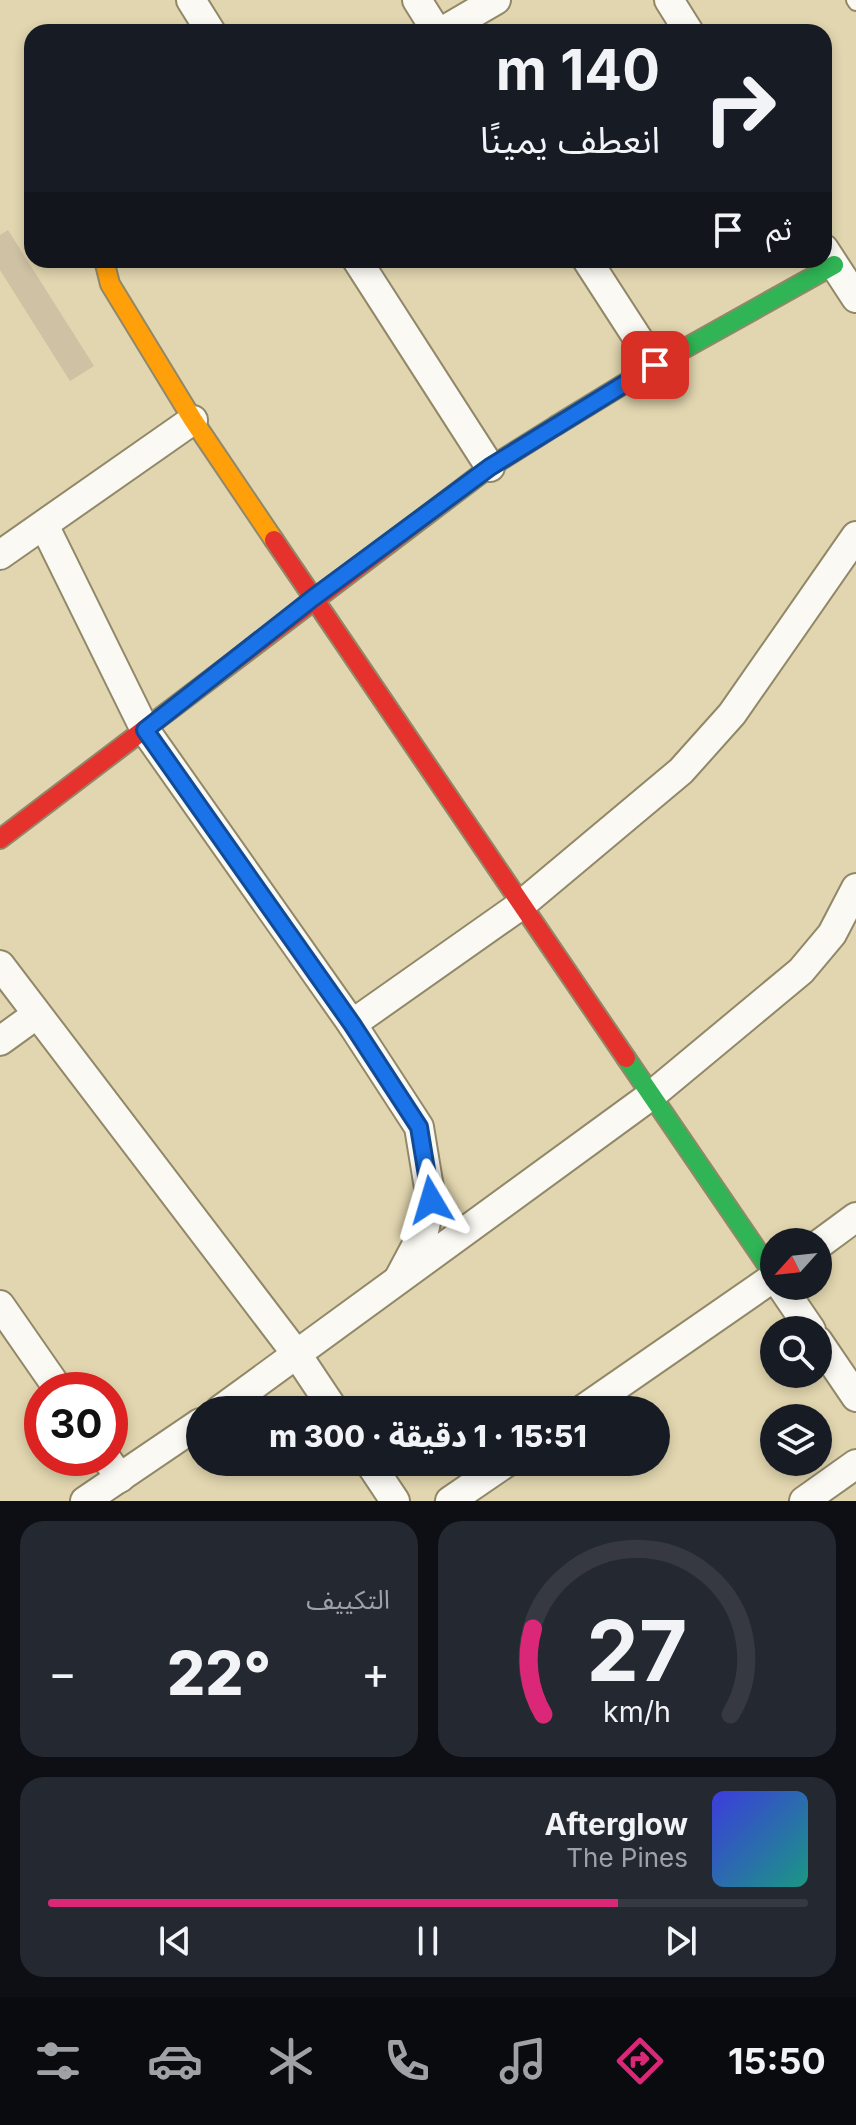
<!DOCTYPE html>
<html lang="ar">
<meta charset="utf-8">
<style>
:root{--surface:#171b24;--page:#242831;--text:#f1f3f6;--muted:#9ea1a6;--line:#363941;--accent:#db2777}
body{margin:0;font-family:Inter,"Noto Sans Arabic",sans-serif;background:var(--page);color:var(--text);direction:rtl;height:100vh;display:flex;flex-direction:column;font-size:30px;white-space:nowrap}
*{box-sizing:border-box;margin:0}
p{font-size:26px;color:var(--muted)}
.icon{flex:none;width:44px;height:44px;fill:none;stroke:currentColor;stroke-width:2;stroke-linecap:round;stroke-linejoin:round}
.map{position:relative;height:1501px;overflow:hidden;direction:ltr}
.drawer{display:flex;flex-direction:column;gap:20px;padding:20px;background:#0d0f14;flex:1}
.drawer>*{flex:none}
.banner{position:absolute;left:24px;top:24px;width:808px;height:244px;border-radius:24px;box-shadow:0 4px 12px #0003;direction:rtl;background:#171b24;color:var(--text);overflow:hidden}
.needle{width:52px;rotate:243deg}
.tools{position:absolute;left:760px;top:1228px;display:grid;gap:16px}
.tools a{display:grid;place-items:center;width:72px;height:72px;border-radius:50%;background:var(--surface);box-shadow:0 4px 12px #0003;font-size:40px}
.speed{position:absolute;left:24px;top:1372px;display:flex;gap:16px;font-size:40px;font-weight:700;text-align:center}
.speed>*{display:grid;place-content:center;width:104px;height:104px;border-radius:50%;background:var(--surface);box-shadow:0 4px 12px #0003;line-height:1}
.speed .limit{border:12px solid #d22;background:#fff;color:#111}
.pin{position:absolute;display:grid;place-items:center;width:68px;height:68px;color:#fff;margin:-34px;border-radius:16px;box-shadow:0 4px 12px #0006}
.me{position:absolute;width:88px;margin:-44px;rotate:353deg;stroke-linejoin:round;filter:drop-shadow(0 0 6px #0008)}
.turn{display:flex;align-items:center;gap:28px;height:168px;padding:0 40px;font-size:36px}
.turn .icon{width:104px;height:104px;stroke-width:2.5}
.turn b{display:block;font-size:56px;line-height:68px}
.then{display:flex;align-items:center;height:76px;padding:0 40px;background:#0003;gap:16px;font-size:30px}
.big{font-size:60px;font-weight:800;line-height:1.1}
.drawer .tile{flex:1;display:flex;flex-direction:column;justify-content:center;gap:12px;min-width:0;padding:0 28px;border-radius:24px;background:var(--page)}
.drawer .dial{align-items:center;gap:0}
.dial svg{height:208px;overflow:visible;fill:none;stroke:var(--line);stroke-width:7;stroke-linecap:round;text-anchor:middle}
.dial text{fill:var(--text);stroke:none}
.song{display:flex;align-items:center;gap:24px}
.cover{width:96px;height:96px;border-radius:12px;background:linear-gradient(135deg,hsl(240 70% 55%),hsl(170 70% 35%))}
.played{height:8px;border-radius:4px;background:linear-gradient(90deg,var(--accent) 75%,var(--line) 75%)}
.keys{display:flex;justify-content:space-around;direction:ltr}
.heat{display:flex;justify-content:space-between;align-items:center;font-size:44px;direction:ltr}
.drawer .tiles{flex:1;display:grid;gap:20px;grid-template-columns:1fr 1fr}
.tile:last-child{grid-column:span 2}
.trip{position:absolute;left:186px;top:1396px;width:484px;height:80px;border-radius:40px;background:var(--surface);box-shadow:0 4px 12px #0003;font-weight:800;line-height:80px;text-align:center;direction:rtl}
.menu{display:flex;height:128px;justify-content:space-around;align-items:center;background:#090b0e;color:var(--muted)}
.menu .icon{width:56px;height:56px}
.menu .active{color:var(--accent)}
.menu b{font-size:36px;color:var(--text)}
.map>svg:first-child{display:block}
</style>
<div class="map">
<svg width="856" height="1501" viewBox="0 0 856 1501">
<rect width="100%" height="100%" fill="#e1d6af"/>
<path fill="#cec1a4" d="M8,230L94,366L70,381L0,270V235Z"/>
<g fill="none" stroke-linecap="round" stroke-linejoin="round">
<defs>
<path id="lane" d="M854,0L856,3"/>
<g id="street">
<path d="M191,0L211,32"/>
<path d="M417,0L437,32"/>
<path d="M669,0L689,32"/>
<path d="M441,32L496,0"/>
<path d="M824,249L856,298"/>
<path d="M357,260L490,467"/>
<path d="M587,260L655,365"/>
<path d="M44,525L145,730L352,1024L419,1127L431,1200L424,1231L399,1278"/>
<path d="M0,555L193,420"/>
<path d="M0,965L298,1356L334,1410"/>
<path d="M352,1024L521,905L681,771L732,714L856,536"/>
<path d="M0,1041L36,1015"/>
<path d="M818,1245L856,1217"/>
<path d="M781,1286L811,1330"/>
<path d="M0,1305L59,1390"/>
<path d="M818,1341L856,1397"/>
<path d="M220,1410L653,1094L801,971L832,934L856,888"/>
<path d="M582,1410L774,1277"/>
<path d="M106,1458L120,1478"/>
<path d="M369,1462L395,1501"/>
<path d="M85,1501L200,1423"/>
<path d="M450,1501L507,1462"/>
<path d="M804,1501L856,1464"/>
</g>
<g id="fast">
<path d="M557,425L655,365L834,265"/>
<path d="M626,1058L774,1275"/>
</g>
<path id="slow" d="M104,260L110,284L193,420L274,540"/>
<g id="jam">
<path d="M274,540L626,1058"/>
<path d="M0,839L490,467L557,425"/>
</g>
</defs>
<use href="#lane" stroke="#918869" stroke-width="18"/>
<use href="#street" stroke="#918869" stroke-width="32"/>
<use href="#fast" stroke="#918869" stroke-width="22"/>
<use href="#slow" stroke="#918869" stroke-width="22"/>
<use href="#jam" stroke="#918869" stroke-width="22"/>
<use href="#lane" stroke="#faf9f3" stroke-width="14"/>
<use href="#street" stroke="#faf9f3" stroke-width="28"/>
<use href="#fast" stroke="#30b455" stroke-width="18"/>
<use href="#slow" stroke="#ff9f0a" stroke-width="18"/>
<use href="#jam" stroke="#e5322d" stroke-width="18"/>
</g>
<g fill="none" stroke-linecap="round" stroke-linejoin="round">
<defs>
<path id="route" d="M431,1200L419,1127L352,1024L145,730L313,598L490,467L655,365"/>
</defs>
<use href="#route" stroke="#114b97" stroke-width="20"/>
<use href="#route" stroke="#1a73e8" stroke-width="14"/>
</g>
</svg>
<div class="tools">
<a><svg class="needle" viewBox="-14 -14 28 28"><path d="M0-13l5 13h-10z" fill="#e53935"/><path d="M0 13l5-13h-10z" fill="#9ea1a6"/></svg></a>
<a><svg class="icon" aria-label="search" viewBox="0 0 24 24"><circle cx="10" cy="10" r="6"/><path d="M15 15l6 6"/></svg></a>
<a><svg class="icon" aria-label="layers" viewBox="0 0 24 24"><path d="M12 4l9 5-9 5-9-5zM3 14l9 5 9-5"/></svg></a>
</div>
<div class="speed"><div class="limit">30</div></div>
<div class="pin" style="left:655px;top:365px;background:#d93025"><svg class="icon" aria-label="arrive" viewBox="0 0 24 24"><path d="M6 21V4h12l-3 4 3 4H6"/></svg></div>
<svg class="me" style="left:431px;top:1200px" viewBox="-20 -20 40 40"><path d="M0-17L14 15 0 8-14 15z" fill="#1a73e8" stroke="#fff" stroke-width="4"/></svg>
<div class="trip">15:51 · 1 دقيقة · 300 m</div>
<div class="banner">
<div class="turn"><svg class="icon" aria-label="right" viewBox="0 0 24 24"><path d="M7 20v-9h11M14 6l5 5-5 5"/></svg><div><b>140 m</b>انعطف يمينًا</div></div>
<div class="then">ثم<svg class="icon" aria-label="arrive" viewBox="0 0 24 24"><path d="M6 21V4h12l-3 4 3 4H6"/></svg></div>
</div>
</div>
<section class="drawer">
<div class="tiles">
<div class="tile dial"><svg viewBox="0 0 100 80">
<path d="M14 69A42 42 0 1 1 86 69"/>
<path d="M14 69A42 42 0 0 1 10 36" stroke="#db2777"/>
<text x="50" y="56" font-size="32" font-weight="700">27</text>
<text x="50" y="72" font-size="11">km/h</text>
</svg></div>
<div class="tile"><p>التكييف</p>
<div class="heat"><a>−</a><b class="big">22°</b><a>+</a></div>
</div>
<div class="tile">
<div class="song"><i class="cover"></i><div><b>Afterglow</b><p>The Pines</p></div></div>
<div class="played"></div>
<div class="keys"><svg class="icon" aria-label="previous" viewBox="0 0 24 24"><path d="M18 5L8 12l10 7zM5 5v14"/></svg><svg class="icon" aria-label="pause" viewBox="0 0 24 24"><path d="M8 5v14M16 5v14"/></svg><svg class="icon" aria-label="next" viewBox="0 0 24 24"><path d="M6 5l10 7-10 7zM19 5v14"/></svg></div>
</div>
</div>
</section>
<nav class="menu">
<b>15:50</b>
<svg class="icon active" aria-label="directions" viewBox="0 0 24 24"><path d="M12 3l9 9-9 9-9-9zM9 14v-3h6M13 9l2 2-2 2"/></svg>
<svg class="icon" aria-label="music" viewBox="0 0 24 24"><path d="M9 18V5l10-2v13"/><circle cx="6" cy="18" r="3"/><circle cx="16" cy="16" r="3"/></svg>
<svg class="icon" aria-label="phone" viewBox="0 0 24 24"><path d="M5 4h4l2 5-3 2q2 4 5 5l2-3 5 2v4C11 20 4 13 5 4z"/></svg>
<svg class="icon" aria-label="climate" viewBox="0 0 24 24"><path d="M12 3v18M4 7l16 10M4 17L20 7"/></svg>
<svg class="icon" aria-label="car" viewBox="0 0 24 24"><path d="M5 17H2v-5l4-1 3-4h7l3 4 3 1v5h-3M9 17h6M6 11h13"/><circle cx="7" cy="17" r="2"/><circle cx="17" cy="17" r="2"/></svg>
<svg class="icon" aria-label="filters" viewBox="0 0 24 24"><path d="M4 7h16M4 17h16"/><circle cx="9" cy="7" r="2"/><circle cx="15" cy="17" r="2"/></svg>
</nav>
